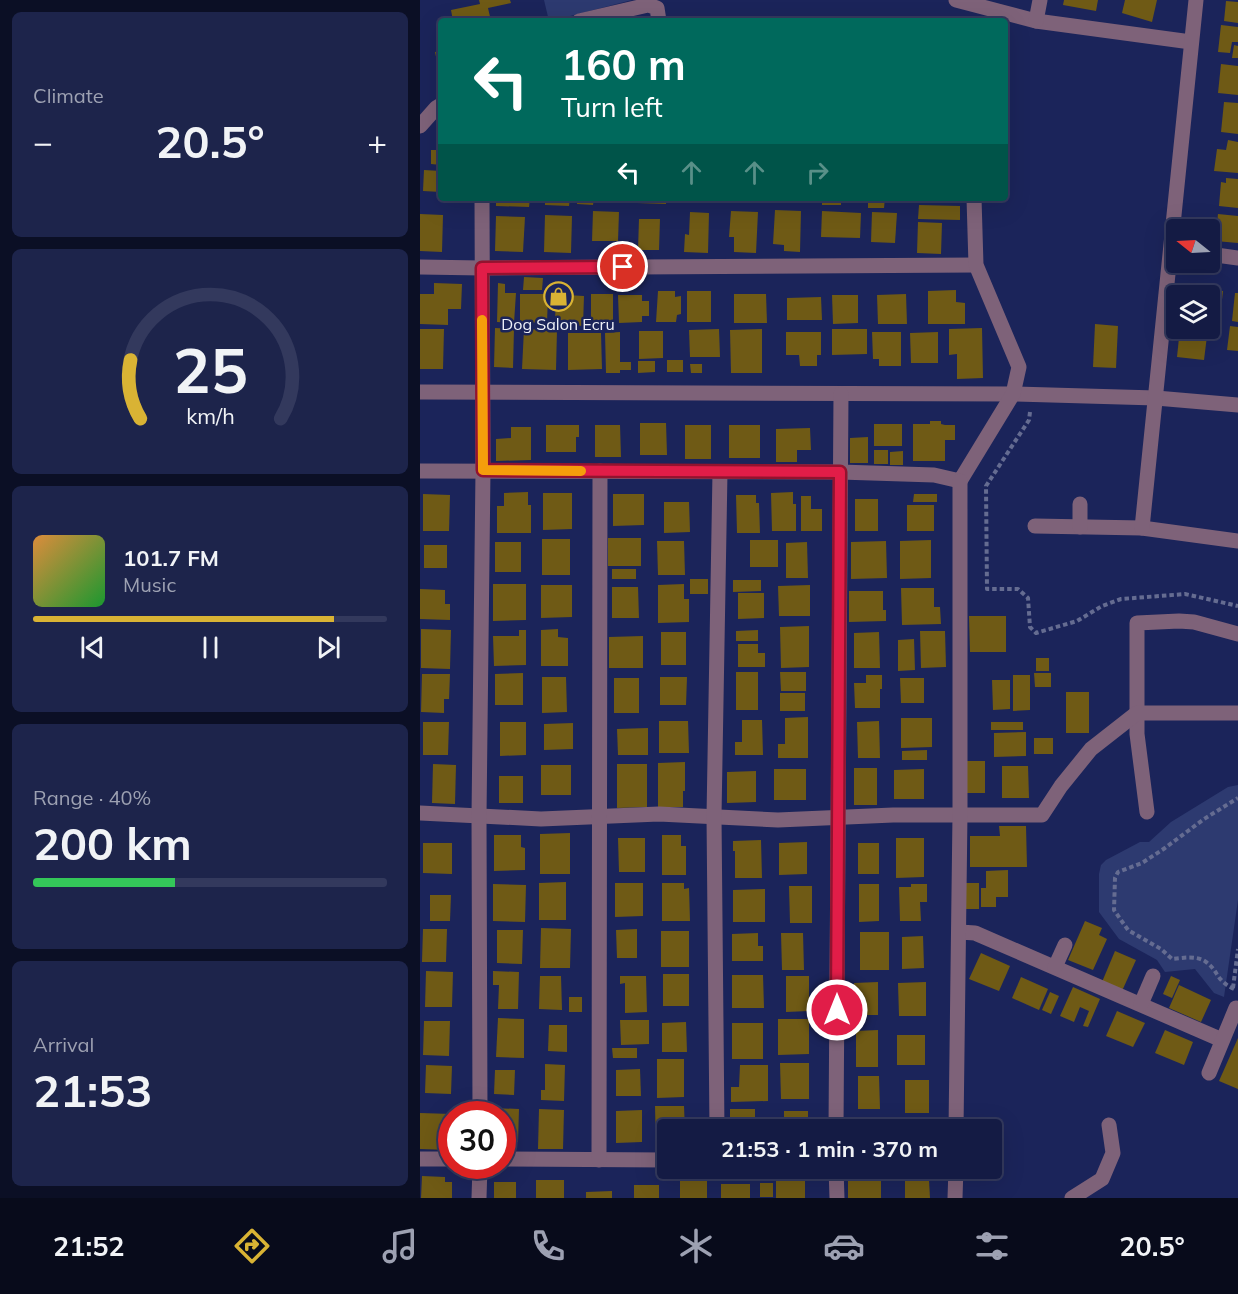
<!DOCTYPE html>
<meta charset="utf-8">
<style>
:root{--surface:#141b44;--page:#1d244b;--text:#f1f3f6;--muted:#9da1b2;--line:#33395d;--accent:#d9b334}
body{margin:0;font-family:Mulish,sans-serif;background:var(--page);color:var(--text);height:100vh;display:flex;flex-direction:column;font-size:22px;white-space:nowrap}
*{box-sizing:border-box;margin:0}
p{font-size:20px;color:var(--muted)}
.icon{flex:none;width:33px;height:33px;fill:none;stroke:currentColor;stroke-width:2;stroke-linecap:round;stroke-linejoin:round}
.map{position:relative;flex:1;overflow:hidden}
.panel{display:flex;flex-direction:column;gap:12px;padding:12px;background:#0b0f25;width:420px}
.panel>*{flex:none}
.top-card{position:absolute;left:18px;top:18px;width:570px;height:183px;border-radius:6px;box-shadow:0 6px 24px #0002,0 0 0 2px var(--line);background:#00695c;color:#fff;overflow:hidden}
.needle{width:39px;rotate:288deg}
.controls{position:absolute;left:746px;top:219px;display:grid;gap:12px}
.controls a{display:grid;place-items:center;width:54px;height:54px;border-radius:6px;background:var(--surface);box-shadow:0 6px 24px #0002,0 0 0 2px var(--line);font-size:30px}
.speed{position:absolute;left:18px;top:1101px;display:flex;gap:12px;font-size:30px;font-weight:700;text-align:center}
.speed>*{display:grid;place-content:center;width:78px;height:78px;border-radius:50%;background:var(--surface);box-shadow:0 6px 24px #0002,0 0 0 2px var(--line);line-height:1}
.speed .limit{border:9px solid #d22;background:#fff;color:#111}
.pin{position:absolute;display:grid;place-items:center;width:51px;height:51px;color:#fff;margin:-26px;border:3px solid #fff;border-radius:50%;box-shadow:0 2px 6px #0007}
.me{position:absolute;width:66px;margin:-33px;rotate:0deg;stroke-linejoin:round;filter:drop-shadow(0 0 4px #0008)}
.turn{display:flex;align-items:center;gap:21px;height:126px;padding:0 24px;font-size:27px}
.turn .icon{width:78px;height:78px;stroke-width:2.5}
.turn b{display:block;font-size:42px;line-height:51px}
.lanes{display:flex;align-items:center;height:57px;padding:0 24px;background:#0003;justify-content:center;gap:30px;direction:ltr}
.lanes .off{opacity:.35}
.big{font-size:45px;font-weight:700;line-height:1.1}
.panel .widget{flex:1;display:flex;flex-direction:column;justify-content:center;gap:9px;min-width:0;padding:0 21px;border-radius:9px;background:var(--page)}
.panel .dial{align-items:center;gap:0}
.dial svg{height:156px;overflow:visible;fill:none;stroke:var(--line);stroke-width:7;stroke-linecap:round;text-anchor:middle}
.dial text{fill:var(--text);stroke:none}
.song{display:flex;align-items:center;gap:18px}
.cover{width:72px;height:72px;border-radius:9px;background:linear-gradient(135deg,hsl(30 70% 55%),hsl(130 70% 35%))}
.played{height:6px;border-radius:3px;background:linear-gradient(90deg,var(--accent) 85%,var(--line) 85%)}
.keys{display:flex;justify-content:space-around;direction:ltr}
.heat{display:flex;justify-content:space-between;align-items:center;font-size:33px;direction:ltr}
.charge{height:9px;border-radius:4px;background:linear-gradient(90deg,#34c759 40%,var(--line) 0)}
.trip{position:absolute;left:237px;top:1119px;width:345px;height:60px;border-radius:6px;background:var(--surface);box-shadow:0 6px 24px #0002,0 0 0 2px var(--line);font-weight:700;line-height:60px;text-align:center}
.menu{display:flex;height:96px;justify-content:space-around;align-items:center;background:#080b1b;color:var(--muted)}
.menu .icon{width:42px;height:42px}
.menu .active{color:var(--accent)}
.menu b{font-size:27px;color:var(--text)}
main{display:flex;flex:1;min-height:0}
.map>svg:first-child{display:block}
</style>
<main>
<section class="panel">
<div class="widget"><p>Climate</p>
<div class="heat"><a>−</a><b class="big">20.5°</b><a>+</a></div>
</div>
<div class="widget dial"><svg viewBox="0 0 100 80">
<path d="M14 69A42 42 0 1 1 86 69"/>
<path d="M14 69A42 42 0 0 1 9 39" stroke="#d9b334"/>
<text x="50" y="56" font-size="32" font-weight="700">25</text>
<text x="50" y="72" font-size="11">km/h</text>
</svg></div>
<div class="widget">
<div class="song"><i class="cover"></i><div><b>101.7 FM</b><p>Music</p></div></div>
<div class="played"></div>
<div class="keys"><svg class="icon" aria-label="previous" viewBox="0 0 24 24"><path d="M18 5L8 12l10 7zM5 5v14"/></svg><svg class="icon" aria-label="pause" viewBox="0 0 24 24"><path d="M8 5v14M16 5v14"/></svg><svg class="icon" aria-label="next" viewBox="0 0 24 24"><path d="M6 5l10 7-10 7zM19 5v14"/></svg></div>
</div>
<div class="widget"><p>Range · 40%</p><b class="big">200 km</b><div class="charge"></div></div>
<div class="widget"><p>Arrival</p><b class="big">21:53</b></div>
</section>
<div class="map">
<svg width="818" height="1198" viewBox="0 0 818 1198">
<rect width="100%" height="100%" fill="#1b245a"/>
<g fill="#2d3a70">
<path d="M124,0H212L131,21H129Z"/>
<path d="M818,785V900L804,997L794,993L775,969L745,972L737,960L699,939L679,912V874L681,865L686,860L720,842H729L751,822L808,787Z"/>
</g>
<g fill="#6f5a15">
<path d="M59,0H90L91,3L68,8L71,21H33L31,10L60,4Z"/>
<path d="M644,0H678L676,11L643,5Z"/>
<path d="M705,0H737L732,22L702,13Z"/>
<path d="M806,1L818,2V23L804,21Z"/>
<path d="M801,25L818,27V42H812L810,53L798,52Z"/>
<path d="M814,45L818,46V58H812Z"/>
<path d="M21,51V75H20L15,52Z"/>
<path d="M801,64L818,66V95L798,93Z"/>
<path d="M804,102L818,103V134L801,132Z"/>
<path d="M808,140L818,142V173L794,171L797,149L806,150Z"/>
<path d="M11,150H21V165L11,164Z"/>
<path d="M4,170L21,171V192L3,191Z"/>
<path d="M806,178L818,179V208L799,206L801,182L806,183Z"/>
<path d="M76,198H110L109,207L76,206Z"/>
<path d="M125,198H150L149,206L125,205Z"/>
<path d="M157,198H174L173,205L157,204Z"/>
<rect x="178" y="198" width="19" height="5"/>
<path d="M218,198H246V204L217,203Z"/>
<path d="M310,198H337V203L310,202Z"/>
<path d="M358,198H386V203L358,202Z"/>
<rect x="402" y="198" width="19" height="7"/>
<path d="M448,198H465L464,208H448Z"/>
<path d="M487,198H515L514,203L487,202Z"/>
<path d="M499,205L540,206V220L498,219Z"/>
<path d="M355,210L381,211L380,252L364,251V245L353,244Z"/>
<path d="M173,211L199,212L198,241H172Z"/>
<path d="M311,211L338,212L336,253L314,252V237H309Z"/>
<path d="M402,211L441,213L440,238L401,237Z"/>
<path d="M270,212L289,213L288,253L264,252L265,234L269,235Z"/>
<path d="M452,212L477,213L475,243L451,242Z"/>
<path d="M0,214L23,215L22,252L0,251Z"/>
<path d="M798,214L818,216V243L795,241Z"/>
<path d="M125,215L152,216L151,253L124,252Z"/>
<path d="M76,216L105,217L103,252L75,251Z"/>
<path d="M219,219H240L239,250H218Z"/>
<path d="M498,222L522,223L521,254L497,253Z"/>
<path d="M104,277L123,278L122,290H103Z"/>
<path d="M14,283L42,284L41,309H28V325L0,324V294H14Z"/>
<path d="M78,283L85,284V293H96L94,323L77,322Z"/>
<path d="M780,288L803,291L800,317L789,316V296H779Z"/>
<path d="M536,290V302L545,303V324H508V291Z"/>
<path d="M238,291H255V297L261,296V314L257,315L256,322H236Z"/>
<rect x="267" y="291" width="24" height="31"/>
<path d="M815,293H818V322L812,321Z"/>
<path d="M100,294H128L127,323L100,322Z"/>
<rect x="171" y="294" width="22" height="29"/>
<path d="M314,294H346L347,323H314Z"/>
<path d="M486,294L487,324H458L457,295Z"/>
<path d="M147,295L164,296L163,326L146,325V321L135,320L136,298L146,299Z"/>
<path d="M198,295H222V301H229V316H222V322L199,323Z"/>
<path d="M412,295H438V323L413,324Z"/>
<path d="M401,297L402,320H367V298Z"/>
<path d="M675,324L698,326L696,368L673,367Z"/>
<path d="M810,326L818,327V351L807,350Z"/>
<path d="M75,328L94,329L93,368L74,367Z"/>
<path d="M562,328L563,378L537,379V354L529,355V329Z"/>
<path d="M760,328H788L784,360L757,357Z"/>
<path d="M0,329H24L23,369H0Z"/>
<path d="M104,329L137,330L136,370L102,369Z"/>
<path d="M299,329L300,357H270L269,330Z"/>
<path d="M342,329V373H311L310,330Z"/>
<path d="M412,329H447V354L412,355Z"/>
<path d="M219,331H243V358L219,359Z"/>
<path d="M200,332V362H211V370H200V373H186L185,333Z"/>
<path d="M366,332H401V355H397V366H380L379,355H366Z"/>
<path d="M452,332H481V366H459V359H453Z"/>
<path d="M518,332V363H491L490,333Z"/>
<path d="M148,333H181L182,369L148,370Z"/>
<rect x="247" y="360" width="16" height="12"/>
<path d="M218,361H235V372L218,373Z"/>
<path d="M270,364H282V373H271Z"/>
<path d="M510,421H521V424L525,425H535V440H525V461H493V424H510Z"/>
<path d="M220,423H246L247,455H220Z"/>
<rect x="454" y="424" width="28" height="22"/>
<path d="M126,425H159V437H156V452H126Z"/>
<path d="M175,425H200L201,457H175Z"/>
<rect x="265" y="425" width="26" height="34"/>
<rect x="309" y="425" width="31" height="33"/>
<path d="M91,427H111V460L76,461V439L91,438Z"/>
<path d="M390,428L391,450H377V462H356V429Z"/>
<path d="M448,437V463H430V438Z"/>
<rect x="454" y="450" width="14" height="14"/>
<path d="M483,451V465H470V452Z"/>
<path d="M108,492V505H111V533H77V506H84V493Z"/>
<path d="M373,492V504H376V531H352L351,493Z"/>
<path d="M123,493H152V529L123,530Z"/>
<path d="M3,494L30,495L29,531H3Z"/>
<path d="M193,494H224V525L193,526Z"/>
<path d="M494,494H517V502H493Z"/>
<path d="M316,495H336V503H339L340,533H317Z"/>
<path d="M381,496H391V509H402V531H381Z"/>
<rect x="435" y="499" width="23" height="32"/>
<path d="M244,502H269L270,532L244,533Z"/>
<rect x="487" y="505" width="27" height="26"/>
<rect x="188" y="538" width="33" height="28"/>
<rect x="122" y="539" width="28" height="36"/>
<rect x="330" y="540" width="28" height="27"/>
<path d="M511,540V578L480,579V541Z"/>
<path d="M237,541H264L265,575H238Z"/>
<path d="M466,541L467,578L431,579V542Z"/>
<rect x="75" y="542" width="26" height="30"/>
<path d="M387,542L388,578H366V543Z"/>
<rect x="4" y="545" width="23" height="23"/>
<rect x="192" y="569" width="24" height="10"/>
<rect x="270" y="579" width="18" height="15"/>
<path d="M313,580H341V591L313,592Z"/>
<path d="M73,584H106V620L73,621Z"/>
<path d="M264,584V599H269V622L238,623V585Z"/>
<path d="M121,585H152V617L121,618Z"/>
<path d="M390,585V616H359L358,586Z"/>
<path d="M192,587H218L219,618H192Z"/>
<path d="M481,588H514V607H520L521,624L482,625Z"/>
<path d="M0,589L25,590V604H30V620L0,619Z"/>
<path d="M429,591H463V610H466V621L429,622Z"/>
<path d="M318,593H344V618L318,619Z"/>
<path d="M549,616H586V652H550Z"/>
<path d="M389,626V667L361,668L360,627Z"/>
<path d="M1,629L31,630L30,669L1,668Z"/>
<path d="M138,629V637L148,638V666H121V630Z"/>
<path d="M99,630H106V665L74,666L73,636H99Z"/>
<path d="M338,630V641H316V631Z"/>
<path d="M500,631H525L526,667L501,668Z"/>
<rect x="241" y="632" width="25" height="33"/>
<path d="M459,632L460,668H434V633Z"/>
<path d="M223,636V668H189V637Z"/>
<path d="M494,639L495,670L478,671V640Z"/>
<path d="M318,644H338V653H345V667H318Z"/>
<rect x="616" y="658" width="13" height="13"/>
<rect x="316" y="672" width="22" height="38"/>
<path d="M360,672H386V691H361Z"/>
<path d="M103,673V705H75V674Z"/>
<path d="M614,673H631V687H615Z"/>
<path d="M2,674H30L29,699H24V713L1,712Z"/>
<path d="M446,675H462V689H460V708H435L434,683H446Z"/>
<path d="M593,675H610V710L593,711Z"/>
<path d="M122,677H146L147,712L122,713Z"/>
<path d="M240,677H267L266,705H240Z"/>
<rect x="194" y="678" width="25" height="35"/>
<path d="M480,678H504V703H481Z"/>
<path d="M572,680H590V709L573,710Z"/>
<rect x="646" y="692" width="23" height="41"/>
<rect x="360" y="693" width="25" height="18"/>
<path d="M388,717V758H358V744H365V718Z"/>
<path d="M481,718H512V747L481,748Z"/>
<path d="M322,720H342L343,755H315V742H322Z"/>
<path d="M239,721H268L269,753H239Z"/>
<path d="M459,721L460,758H438L437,722Z"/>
<path d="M3,722H29L28,755H3Z"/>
<path d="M80,722H106V755L80,756Z"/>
<rect x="571" y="722" width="32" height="8"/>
<path d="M153,723V749L124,750V724Z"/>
<path d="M228,728V755H198L197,729Z"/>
<path d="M606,732V756L574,757V733Z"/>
<rect x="614" y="738" width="19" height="16"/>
<path d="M507,750V760H482V751Z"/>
<rect x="546" y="761" width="19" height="32"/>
<path d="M265,762V791H263V807H238V763Z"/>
<path d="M13,764L36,765L35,804L12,803Z"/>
<path d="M197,764H227V807L197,808Z"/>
<rect x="121" y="765" width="30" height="30"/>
<path d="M582,766H608L609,798H582Z"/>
<rect x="434" y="768" width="23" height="37"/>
<rect x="354" y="769" width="32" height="31"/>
<path d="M504,769V799H474V770Z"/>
<path d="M336,771V802L307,803V772Z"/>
<rect x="79" y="776" width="24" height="27"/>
<path d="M579,826H606L607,867H550V836H580Z"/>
<path d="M150,833V874H120V834Z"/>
<path d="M74,835H101V847L105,848V870L74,871Z"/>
<path d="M242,835H261V846H266V875H242Z"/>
<path d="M198,838H225V872H199Z"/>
<path d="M476,838H504V877L476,878Z"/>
<path d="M341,840L342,878H315V851H313V841Z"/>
<path d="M387,842V874L359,875V843Z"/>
<path d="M3,843H32V874L3,873Z"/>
<rect x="438" y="843" width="21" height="31"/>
<path d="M588,870V897H576V907H561V888H566V871Z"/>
<path d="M146,882V920H119V883Z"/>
<path d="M195,883H223V916L195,917Z"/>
<path d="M242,883H264V889L269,888L270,921H242Z"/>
<rect x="544" y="883" width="15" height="26"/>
<path d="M73,884L106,885L105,922L73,921Z"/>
<path d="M439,884H459V921L439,922Z"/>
<path d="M491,884H507V902H500L501,921H480L479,887H491Z"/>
<path d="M369,886H392V923H370Z"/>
<path d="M345,889V922H313V890Z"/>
<path d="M10,895H31L30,921H10Z"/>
<path d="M665,921L682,928L679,935L687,939L673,970L648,960Z"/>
<path d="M121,928L151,929L150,968H120Z"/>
<path d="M3,929H27L26,962H2Z"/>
<path d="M217,929V958H197L196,930Z"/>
<path d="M77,930H103L102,964L77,963Z"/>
<rect x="241" y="931" width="28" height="36"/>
<rect x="440" y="932" width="29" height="38"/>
<path d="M338,933V946H343V961H312V934Z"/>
<path d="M361,933H383L384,970H362Z"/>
<path d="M503,936L504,968L482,969V937Z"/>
<path d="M695,951L716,960L702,991L682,982Z"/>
<path d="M561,953L590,966L579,991L549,979Z"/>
<path d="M6,971L33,972L32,1007H5Z"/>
<path d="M73,971L99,972L98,1009H78L79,985H73Z"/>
<rect x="243" y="974" width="26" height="32"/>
<path d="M312,975H343L344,1008H312Z"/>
<path d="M120,976H141L142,1010L119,1009Z"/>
<path d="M200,976H226L227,1012L205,1013V983L200,984Z"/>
<path d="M366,976H389V1011L366,1012Z"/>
<path d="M751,976L760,980L752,998L743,994Z"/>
<path d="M601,977L628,989L619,1010L592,998Z"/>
<path d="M458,982V1015H434V983Z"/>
<path d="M506,982V1016H479L478,983Z"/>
<path d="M759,985L791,1000L781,1022L749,1008Z"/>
<path d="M653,987L680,999L668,1027L663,1026L669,1011L660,1007L654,1022L640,1016Z"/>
<path d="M630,992L639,996L631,1014L622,1010Z"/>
<rect x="149" y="997" width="13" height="15"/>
<path d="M697,1011L725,1023L713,1047L686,1036Z"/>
<path d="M78,1018L104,1019V1058L76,1057Z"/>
<path d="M358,1019H389V1054L358,1055Z"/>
<path d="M200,1020H229V1044L201,1045Z"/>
<path d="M4,1021H30L29,1056L3,1055Z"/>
<path d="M266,1022L267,1052H242V1023Z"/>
<rect x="312" y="1023" width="31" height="36"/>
<path d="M129,1025H147V1052L128,1051Z"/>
<path d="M458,1030V1067H436V1031Z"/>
<path d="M745,1030L773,1042L764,1065L735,1053Z"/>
<rect x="477" y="1035" width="28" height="30"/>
<path d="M818,1038V1089L799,1081Z"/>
<path d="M192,1048H217V1058H193Z"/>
<path d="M237,1059H264V1097L237,1098Z"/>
<path d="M360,1063H389V1099H361Z"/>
<path d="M125,1064L145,1065L144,1101L121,1100V1090H125Z"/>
<path d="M6,1065L32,1066L31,1094L5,1093Z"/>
<path d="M320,1065H348V1101L311,1102V1087H319Z"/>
<path d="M220,1069L221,1096H196V1070Z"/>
<path d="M75,1070H95L94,1095L74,1094Z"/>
<path d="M438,1076H459L460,1109H438Z"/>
<rect x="485" y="1080" width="24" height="33"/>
<path d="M235,1106H264L265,1130H248V1150H236Z"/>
<path d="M70,1108L99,1109L98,1142H82V1114H70Z"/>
<path d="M119,1109L144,1110L143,1149H118Z"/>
<rect x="310" y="1109" width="25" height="21"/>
<path d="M222,1110V1142L196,1143V1111Z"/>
<rect x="364" y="1111" width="24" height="19"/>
<path d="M0,1113L32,1114L30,1150L0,1149Z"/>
<rect x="437" y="1122" width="21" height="8"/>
<rect x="484" y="1125" width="26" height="5"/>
<path d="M461,1169V1198H428V1170Z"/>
<path d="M2,1176L25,1177V1182H32V1198H1Z"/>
<rect x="116" y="1180" width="28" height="18"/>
<rect x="260" y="1180" width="27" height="18"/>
<path d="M485,1180H509L510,1198H485Z"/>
<rect x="356" y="1181" width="29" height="17"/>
<rect x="74" y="1182" width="22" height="16"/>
<rect x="340" y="1183" width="13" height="14"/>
<rect x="301" y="1184" width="29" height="14"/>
<rect x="214" y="1185" width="25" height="13"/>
<path d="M192,1191V1198H166V1192Z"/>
</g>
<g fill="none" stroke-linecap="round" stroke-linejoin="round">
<g stroke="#656c91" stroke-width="4" stroke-dasharray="4.5 3" stroke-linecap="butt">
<path d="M610,412L609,420L566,486L567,589H598L608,598L610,627L616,633L657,621L682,606L701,599L765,594L818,606"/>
<path d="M813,988L818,949"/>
<path d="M814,989C795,980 799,971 786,962C777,955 762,958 752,959L741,949L708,930L694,910L695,878L698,872L722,863L745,848L784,819L818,798"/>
</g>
<g stroke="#7e6279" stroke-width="15">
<path d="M536,0L616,21L771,42"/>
<path d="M159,21L228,5L237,8L239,21"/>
<path d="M616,21L620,0"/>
<path d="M0,126L16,108L21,105"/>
<path d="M789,254L818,258"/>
<path d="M0,267L62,268L556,265"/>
<path d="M0,392L593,394L736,398L818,405"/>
<path d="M0,471L420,472L514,475L540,481L593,394L599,367L556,265L554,198"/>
<path d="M615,526L722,528L818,541"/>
<path d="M660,527V504"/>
<path d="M722,528L776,0"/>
<path d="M727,812L717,734V623L759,621L774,622L818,634"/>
<path d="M0,813L121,819L239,814L358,820L473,815H622L641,786L671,749L717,713H818"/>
<path d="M540,932L555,933L802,1040"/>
<path d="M635,967L645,945"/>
<path d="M721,1004L733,976"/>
<path d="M789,1073L816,1008"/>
<path d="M60,1114L59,816L63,470L62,198"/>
<path d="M297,1130L294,816L300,472"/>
<path d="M416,1130L421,394"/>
<path d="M536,1130L540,814V481"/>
<path d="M0,1159H32"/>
<path d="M82,1159L248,1160"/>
<path d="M179,1160L180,471"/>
<path d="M416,1168L417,1198"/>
<path d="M59,1198L60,1166"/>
<path d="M535,1198L536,1168"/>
<path d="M652,1198L682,1179L693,1153L689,1125"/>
</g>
</g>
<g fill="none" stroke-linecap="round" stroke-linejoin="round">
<defs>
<path id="route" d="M203,267L62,268L63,470L420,472L417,1010"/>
</defs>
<use href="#route" stroke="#92132f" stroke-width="15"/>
<use href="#route" stroke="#e11d48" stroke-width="10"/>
<path stroke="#f59e0b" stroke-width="10" d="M62,320L63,470L161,471"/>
</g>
<defs>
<symbol id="shop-ring" viewBox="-11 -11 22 22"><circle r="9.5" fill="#1b245a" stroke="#d9b334" stroke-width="1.5"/><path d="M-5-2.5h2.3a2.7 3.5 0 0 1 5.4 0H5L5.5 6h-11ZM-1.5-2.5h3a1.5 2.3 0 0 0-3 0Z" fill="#d9b334"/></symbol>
</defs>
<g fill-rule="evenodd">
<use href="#shop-ring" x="122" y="280" width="33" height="33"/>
</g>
<g text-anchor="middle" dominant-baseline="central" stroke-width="5" stroke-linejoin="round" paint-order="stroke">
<g font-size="16" fill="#eff1f8" stroke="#1b245a">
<text x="138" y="324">Dog Salon Ecru</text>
</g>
</g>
</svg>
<div class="controls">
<a><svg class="needle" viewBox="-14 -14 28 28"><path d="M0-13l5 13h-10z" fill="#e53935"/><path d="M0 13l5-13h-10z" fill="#9da1b2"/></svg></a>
<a><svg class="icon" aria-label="layers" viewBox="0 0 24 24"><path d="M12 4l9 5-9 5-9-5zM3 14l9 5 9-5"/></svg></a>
</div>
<div class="speed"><div class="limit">30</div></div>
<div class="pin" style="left:203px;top:267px;background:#d93025"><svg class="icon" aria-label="arrive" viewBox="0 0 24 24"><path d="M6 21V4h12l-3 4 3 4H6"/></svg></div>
<svg class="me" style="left:417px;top:1010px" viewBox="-20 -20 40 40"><circle r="17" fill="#e11d48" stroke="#fff" stroke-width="3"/><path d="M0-11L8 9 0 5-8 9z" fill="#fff"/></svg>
<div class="trip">21:53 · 1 min · 370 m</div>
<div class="top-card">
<div class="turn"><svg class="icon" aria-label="left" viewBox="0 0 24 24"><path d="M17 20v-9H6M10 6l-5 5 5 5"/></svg><div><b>160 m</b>Turn left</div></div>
<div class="lanes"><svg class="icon" aria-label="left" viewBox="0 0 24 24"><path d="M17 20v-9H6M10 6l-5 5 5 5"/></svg><svg class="icon off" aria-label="ahead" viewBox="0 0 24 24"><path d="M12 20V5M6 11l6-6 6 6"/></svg><svg class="icon off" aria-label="ahead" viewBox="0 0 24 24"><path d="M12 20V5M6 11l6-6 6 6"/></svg><svg class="icon off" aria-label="right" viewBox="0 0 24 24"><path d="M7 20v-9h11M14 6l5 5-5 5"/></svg></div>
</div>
</div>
</main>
<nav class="menu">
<b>21:52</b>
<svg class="icon active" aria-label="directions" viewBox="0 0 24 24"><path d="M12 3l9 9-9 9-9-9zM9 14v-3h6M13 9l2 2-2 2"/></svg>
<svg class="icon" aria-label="music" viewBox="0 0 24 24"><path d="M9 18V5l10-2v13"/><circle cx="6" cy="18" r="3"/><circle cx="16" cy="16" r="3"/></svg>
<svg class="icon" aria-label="phone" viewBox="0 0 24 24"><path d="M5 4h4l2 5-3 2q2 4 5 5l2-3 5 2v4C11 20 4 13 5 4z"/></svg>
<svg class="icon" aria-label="climate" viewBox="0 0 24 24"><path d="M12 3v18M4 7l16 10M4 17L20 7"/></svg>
<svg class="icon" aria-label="car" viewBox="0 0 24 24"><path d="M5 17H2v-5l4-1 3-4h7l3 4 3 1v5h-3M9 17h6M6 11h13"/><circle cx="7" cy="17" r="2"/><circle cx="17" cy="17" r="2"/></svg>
<svg class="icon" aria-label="filters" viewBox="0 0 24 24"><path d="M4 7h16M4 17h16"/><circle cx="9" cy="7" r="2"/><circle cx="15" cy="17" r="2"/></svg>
<b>20.5°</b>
</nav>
